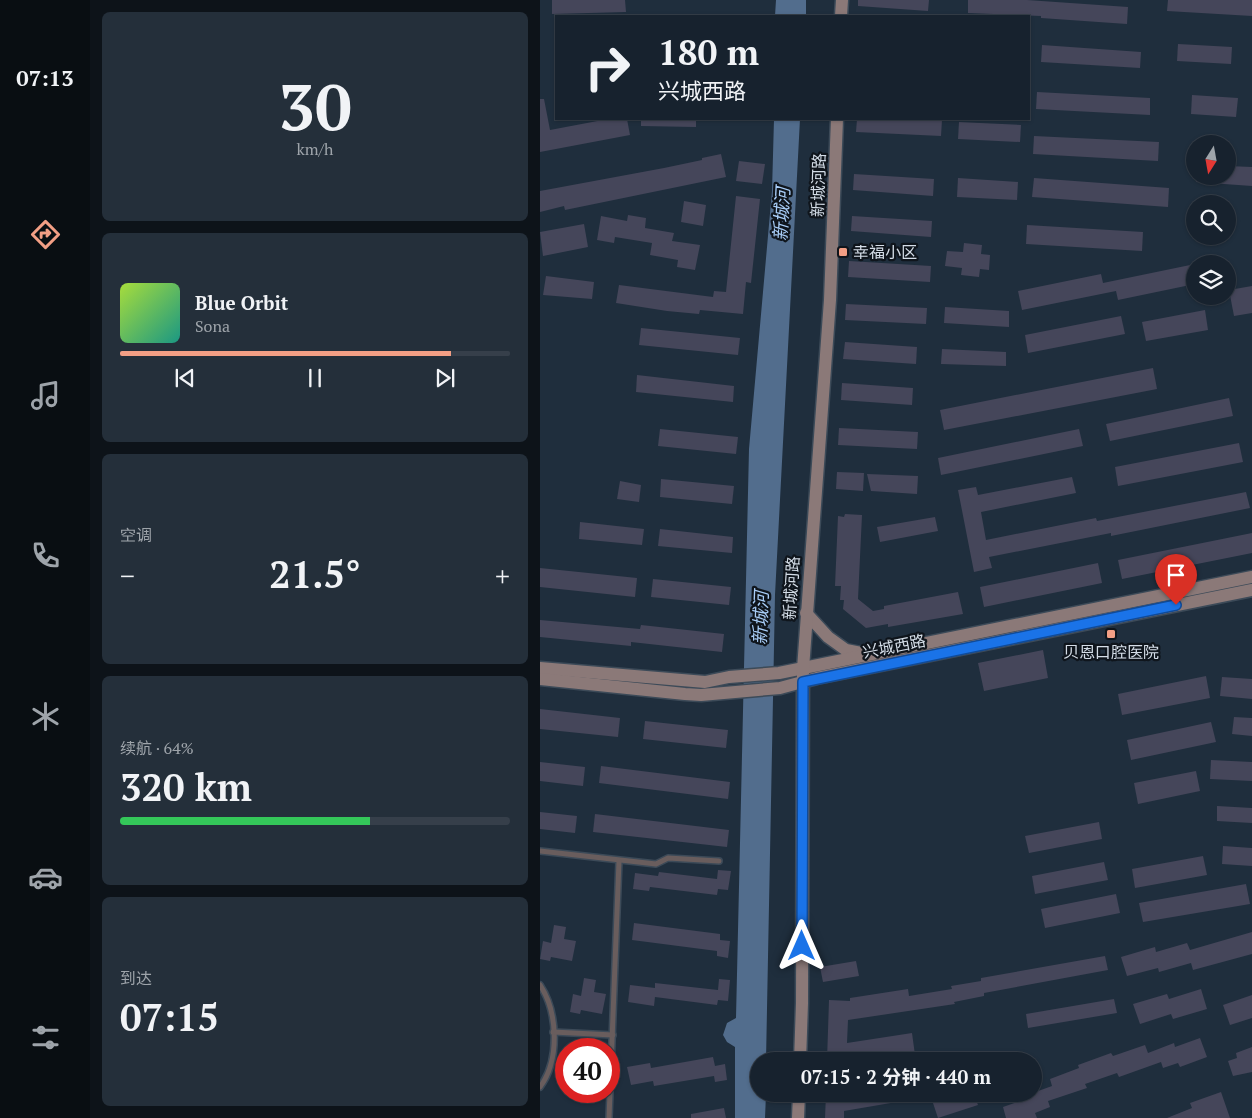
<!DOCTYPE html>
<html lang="zh">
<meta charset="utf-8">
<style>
:root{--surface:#17222e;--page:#242f3a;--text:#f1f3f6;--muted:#9ea4aa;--line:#363f4a;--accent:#f39f85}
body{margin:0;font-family:"PT Serif","Noto Sans SC",serif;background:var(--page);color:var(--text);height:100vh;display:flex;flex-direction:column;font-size:19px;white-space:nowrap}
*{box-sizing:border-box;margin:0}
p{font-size:16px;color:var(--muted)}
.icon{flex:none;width:28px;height:28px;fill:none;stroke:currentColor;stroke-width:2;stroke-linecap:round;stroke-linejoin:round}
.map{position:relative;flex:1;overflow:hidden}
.side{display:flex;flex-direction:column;gap:12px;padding:12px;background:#0d1319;width:450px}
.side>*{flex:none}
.guide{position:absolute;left:15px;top:15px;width:475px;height:105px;border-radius:0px;box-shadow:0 1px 4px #0004,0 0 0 1px var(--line);background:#17222e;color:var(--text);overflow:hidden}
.needle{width:32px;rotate:191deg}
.fabs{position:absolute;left:646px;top:135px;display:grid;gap:10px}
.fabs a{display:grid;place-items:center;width:50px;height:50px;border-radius:50%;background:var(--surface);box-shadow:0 1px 4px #0004,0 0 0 1px var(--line);font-size:25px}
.speed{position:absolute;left:15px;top:1038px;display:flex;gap:10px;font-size:25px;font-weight:700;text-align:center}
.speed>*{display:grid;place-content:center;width:65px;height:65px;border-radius:50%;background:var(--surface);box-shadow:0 1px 4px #0004,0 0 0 1px var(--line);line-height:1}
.speed .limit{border:8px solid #d22;background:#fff;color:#111}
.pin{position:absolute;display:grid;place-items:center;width:42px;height:42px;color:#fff;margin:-51px -21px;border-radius:50% 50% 50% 0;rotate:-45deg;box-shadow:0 0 5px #0007}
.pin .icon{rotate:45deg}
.me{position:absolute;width:55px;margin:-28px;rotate:0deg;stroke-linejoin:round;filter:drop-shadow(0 0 4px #0008)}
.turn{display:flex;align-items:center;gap:18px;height:105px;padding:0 20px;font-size:22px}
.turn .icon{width:65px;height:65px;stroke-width:2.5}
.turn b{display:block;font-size:35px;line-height:42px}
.big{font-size:38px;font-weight:700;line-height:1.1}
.side .widget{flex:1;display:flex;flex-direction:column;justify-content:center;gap:8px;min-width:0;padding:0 18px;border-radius:8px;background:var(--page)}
.side .dial{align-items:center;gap:0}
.dial b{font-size:65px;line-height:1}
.song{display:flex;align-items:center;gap:15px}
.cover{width:60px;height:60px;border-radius:8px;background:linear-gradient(135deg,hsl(80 70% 55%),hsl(170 70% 35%))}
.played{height:5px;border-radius:2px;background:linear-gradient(90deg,var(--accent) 85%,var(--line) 85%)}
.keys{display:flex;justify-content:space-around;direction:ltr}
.heat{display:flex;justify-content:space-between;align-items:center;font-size:28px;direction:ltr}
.charge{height:8px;border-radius:4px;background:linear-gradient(90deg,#34c759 64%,var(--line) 0)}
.trip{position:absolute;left:210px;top:1052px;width:292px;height:50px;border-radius:25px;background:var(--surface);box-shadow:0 1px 4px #0004,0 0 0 1px var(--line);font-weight:700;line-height:50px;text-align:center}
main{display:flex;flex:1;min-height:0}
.dock{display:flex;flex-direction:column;width:90px;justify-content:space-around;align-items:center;background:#090e12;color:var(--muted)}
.dock .icon{width:35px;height:35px}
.dock .selected{color:var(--accent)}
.dock b{font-size:22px;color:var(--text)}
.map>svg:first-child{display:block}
</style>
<main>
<nav class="dock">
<b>07:13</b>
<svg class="icon selected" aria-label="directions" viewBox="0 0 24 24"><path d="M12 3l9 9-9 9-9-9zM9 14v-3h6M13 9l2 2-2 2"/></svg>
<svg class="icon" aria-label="music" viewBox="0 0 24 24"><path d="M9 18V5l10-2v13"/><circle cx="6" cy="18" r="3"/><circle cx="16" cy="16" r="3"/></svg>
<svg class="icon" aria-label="phone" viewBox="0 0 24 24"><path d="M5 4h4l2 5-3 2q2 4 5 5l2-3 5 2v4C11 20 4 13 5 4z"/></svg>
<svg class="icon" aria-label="climate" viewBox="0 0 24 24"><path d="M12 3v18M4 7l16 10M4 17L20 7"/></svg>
<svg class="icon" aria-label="car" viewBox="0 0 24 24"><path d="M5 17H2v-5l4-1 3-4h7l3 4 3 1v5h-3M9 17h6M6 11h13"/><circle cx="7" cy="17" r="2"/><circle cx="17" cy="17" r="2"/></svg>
<svg class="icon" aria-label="filters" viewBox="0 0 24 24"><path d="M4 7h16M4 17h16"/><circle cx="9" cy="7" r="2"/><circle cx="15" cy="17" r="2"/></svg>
</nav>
<section class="side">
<div class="widget dial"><b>30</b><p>km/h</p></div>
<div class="widget">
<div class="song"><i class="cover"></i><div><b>Blue Orbit</b><p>Sona</p></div></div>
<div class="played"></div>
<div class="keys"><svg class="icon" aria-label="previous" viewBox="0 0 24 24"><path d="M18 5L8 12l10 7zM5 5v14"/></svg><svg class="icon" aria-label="pause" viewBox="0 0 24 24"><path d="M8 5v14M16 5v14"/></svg><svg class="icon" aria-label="next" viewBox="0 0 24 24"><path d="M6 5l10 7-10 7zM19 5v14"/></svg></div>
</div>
<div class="widget"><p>空调</p>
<div class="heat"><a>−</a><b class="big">21.5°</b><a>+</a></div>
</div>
<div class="widget"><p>续航 · 64%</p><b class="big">320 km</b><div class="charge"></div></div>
<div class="widget"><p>到达</p><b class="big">07:15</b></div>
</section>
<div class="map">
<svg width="712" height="1118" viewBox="0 0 712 1118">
<rect width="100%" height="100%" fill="#1f2e3d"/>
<g fill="#526d8d">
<path d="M236,0H266V16H235Z"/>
<path d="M234,119H260L235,595L226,1061H219V1094H226L225,1118H195V1047L187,1042L183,1035L187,1023L196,1018L209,449L232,191Z"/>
</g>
<g fill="#45465a">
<path d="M12,0H85L86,12L12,14Z"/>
<path d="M318,0H389L388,11L318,6Z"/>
<path d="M428,0H487L588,7L587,24L501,18V16L428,13Z"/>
<path d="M628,0H712V16L627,11Z"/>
<path d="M638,44L692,47L691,64L637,61Z"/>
<path d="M502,45L601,52L600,68L501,62Z"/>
<path d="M497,92L610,98V115L496,109Z"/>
<path d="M652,95L698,98L696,117L651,114Z"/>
<path d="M0,99H4L10,130L68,119H87L90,135L0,152Z"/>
<path d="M101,119H156V127L101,126Z"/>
<path d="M317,119L402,120L401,136L316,132Z"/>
<path d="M419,122L481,125L480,142L418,139Z"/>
<path d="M494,136L619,142L618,161L493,154Z"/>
<path d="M181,154L186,177L25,210L24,206L0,212V191L124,168L162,160V158Z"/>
<path d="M199,161L225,164L222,184L196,181Z"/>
<path d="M688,166L712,167V186L656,182V176H688Z"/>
<path d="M314,174L394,179L393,196L313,190Z"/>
<path d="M418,178L478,182L477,200L417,197Z"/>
<path d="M494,178L629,188L628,207L492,197Z"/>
<path d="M196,196L220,199L211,283L206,282L203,314L160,310L159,314L127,311L76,303L79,285L173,297L174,291L186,292Z"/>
<path d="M144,201L166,205L163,226L141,222Z"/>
<path d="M88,215L106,218L105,228L134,233L132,241L160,245L155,270L137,267L138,260L110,255L112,243L75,237L74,243L57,240L61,216L87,221Z"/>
<path d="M312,216L392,221L391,237L311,231Z"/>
<path d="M44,224L48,247L3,256L0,232Z"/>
<path d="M487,225L603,232L602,251L486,244Z"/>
<path d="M424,243L442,245L441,254L450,255L449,270L440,269L439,277L421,275L422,268L405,266L407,251L423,252Z"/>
<path d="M309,261L391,266L390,282L308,277Z"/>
<path d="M655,264V284L578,300L576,291L482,310L478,291L561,274L563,283Z"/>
<path d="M6,276L54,282L52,299L3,295Z"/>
<path d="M712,286V313L694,316L689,290Z"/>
<path d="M306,304L387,308L386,324L305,320Z"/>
<path d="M405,307L469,311V327L404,323Z"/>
<path d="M665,310L668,330L606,341L602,322Z"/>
<path d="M581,316L585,334L488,353L485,335Z"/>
<path d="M101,328L200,338L198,355L99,345Z"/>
<path d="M305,342L377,347L376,364L303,359Z"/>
<path d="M402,349L466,352V366L401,364Z"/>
<path d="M613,368L617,389L404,430L400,410Z"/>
<path d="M97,375L194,386L193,402L96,392Z"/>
<path d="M302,383L373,388L372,405L301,400Z"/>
<path d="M689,398L693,416L570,441L566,424Z"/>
<path d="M299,428L378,432L377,449L298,445Z"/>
<path d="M120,429L198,437L196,454L118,446Z"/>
<path d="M539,429L543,446L401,475L398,458Z"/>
<path d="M699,443L703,462L578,486L575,467Z"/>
<path d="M297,472L324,473L323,491L296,489Z"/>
<path d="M327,474L378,476L377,494L331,491Z"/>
<path d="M532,477L536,493L441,512L446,540L556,518L557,521L706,492L710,508L571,536V533L449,557L452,568L434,572L418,490L436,487L438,495Z"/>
<path d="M121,479L194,486L192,504L120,497Z"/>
<path d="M80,481L101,485L99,502L77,499Z"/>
<path d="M305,514L322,515L318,599L333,611L344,609V606L418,592L423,614L348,627V624L326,628L303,609L304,600H300L301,586H295L298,516L304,517Z"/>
<path d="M395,517L398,531L340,542L337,527Z"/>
<path d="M40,522L104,529L102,545L39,539Z"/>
<path d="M120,529L193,537L192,553L118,546Z"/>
<path d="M712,533V553L582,579L578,560Z"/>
<path d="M558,563L562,583L444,607L440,587Z"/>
<path d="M0,568L97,578L95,597L0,587Z"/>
<path d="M113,579L191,587L189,605L111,597Z"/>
<path d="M0,620L100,629L101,625L184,634L182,652L91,642V646L0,637Z"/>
<path d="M503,650L508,678L444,691L438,663Z"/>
<path d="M666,676L670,698L582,715L578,694Z"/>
<path d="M682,677L712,679V699L680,696Z"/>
<path d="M0,709L80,718L78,737L0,729Z"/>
<path d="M694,717L712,718V736L692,734Z"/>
<path d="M105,721L188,730L186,748L103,739Z"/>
<path d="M671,722L676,742L591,760L587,740Z"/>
<path d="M671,760L712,762V781L670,779Z"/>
<path d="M0,762L45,767L43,786L0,781Z"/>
<path d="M61,766L190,782L188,799L59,783Z"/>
<path d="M656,771L660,791L598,804L594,783Z"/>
<path d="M677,806L712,808V823L677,821Z"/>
<path d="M0,812L37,816L35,833L0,829Z"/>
<path d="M55,814L189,830L187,847L53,832Z"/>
<path d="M559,822L562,839L489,853L485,836Z"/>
<path d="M683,846L712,848V866L682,864Z"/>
<path d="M663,856L667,875L595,888L592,869Z"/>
<path d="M564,862L568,880L495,894L492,876Z"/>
<path d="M178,870L191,871L188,890L178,889L177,895L110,887L109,891L93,889L95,873L118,876L119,872L177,879Z"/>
<path d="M706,884L710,904L603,922L599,903Z"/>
<path d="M576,894L580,913L505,928L501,909Z"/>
<path d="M94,923L180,934V940L190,941L188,958L177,956V951L92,940Z"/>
<path d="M14,925L26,927L24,939L36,941L32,961L11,957L10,961L0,959L3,941L11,943Z"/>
<path d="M712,932V954L653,970L651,963L619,972L618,968L587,976L581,957L615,947L616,952L647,943L650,950Z"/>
<path d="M565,956L568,970L444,993V996L414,1002L415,1004L308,1020L307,1043L372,1033L375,1055L335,1061H287L289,1000L310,1001V998L368,989L369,996L412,989L411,986L441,981V978Z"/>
<path d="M316,961L319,976L283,982L280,967Z"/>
<path d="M44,978L56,980L54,992L66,994L62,1014L41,1010L40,1014L30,1012L33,994L41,996Z"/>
<path d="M179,979L190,980L188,1001L178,1000L177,1005L115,997L114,1006L88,1002L90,985L115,988V983L178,990Z"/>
<path d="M661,989L667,1009L633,1019L631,1014L600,1024L593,1004L627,994L629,999Z"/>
<path d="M712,995V1018L690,1025L683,1005Z"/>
<path d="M574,999L577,1013L488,1028L486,1014Z"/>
<path d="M660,1038L667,1057L640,1067L638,1063L623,1068L621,1062L579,1077L577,1073L545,1084L547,1088L508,1101L510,1107L495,1113L497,1118H466L463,1107L489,1098L487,1095L512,1086L510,1079L539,1068L538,1065L571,1053L573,1056L605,1045L608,1053L634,1043L635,1047Z"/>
<path d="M712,1047V1072L693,1076L688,1061L697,1058L696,1053Z"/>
<path d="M173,1057L175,1066L185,1064L187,1080L175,1082L174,1076L114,1086L113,1081L91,1085L87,1067L110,1063L111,1068Z"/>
<path d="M681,1092L690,1118H627L652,1108L650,1103Z"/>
<path d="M286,1094H380V1098L304,1111V1118H285Z"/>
<path d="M409,1094H434L438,1105L398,1118L392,1100Z"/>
<path d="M184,1108L186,1118H151V1114Z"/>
</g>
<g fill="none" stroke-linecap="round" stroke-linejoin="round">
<defs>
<g id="lane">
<path d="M0,851L116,864L128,858L179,861"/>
<path d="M0,985C18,1012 20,1060 0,1087"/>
<path d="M13,1032L73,1035"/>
<path d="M69,1118L79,861"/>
</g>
<g id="secondary">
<path d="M301,16L302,0"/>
<path d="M266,613L288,637L306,650L326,654"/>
<path d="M0,668L165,682L189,677L239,673L712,577"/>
<path d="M0,679L145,694L161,695L240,688L277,678L712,590"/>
<path d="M260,1061L262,1003L263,669L290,300L297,119"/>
<path d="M258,1118L259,1094"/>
</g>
</defs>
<use href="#lane" stroke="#3c4a58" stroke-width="8"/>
<use href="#secondary" stroke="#3c4a58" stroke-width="15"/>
<use href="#lane" stroke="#695d5d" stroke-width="5"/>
<use href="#secondary" stroke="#8b7978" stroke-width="12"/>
</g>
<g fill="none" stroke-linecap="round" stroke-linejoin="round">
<defs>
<path id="route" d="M262,946L263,682L636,605"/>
</defs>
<use href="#route" stroke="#114b97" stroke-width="12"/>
<use href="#route" stroke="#1a73e8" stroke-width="9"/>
</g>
<g fill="#f39f85" stroke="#0f151c" stroke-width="2">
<rect x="298" y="247" width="10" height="10" rx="2.5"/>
<rect x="566" y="629" width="10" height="10" rx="2.5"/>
</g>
<g text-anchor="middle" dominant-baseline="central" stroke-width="4.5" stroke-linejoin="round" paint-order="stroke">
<g font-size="16" fill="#d4dde7" stroke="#0f151c">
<text transform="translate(278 185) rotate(-88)">新城河路</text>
<text transform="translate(251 588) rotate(-86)">新城河路</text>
<text transform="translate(354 646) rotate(-11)">兴城西路</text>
</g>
<g font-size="16" fill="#d4dde7" stroke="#0f151c" text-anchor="start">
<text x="313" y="252">幸福小区</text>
<text x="571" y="652" text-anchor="middle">贝恩口腔医院</text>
</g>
<g font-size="18" font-style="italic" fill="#a9cef8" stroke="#0f151c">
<text transform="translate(241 214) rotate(-87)">新城河</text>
<text transform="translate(220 618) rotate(-88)">新城河</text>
</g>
</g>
</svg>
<div class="fabs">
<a><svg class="needle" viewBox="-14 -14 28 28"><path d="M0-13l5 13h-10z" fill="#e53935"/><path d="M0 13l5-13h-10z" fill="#9ea4aa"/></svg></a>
<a><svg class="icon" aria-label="search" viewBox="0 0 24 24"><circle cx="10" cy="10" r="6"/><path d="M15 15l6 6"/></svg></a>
<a><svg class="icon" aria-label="layers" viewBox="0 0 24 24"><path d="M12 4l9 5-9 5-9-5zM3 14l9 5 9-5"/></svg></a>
</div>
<div class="speed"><div class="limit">40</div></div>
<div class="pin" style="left:636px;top:605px;background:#d93025"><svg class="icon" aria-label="arrive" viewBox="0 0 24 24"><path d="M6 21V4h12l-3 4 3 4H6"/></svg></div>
<svg class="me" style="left:262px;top:946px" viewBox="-20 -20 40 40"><path d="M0-17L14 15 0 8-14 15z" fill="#1a73e8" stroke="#fff" stroke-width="4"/></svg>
<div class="trip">07:15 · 2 分钟 · 440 m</div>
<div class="guide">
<div class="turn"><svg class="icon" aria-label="right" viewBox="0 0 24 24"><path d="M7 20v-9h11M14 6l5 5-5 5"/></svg><div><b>180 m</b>兴城西路</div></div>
</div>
</div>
</main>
